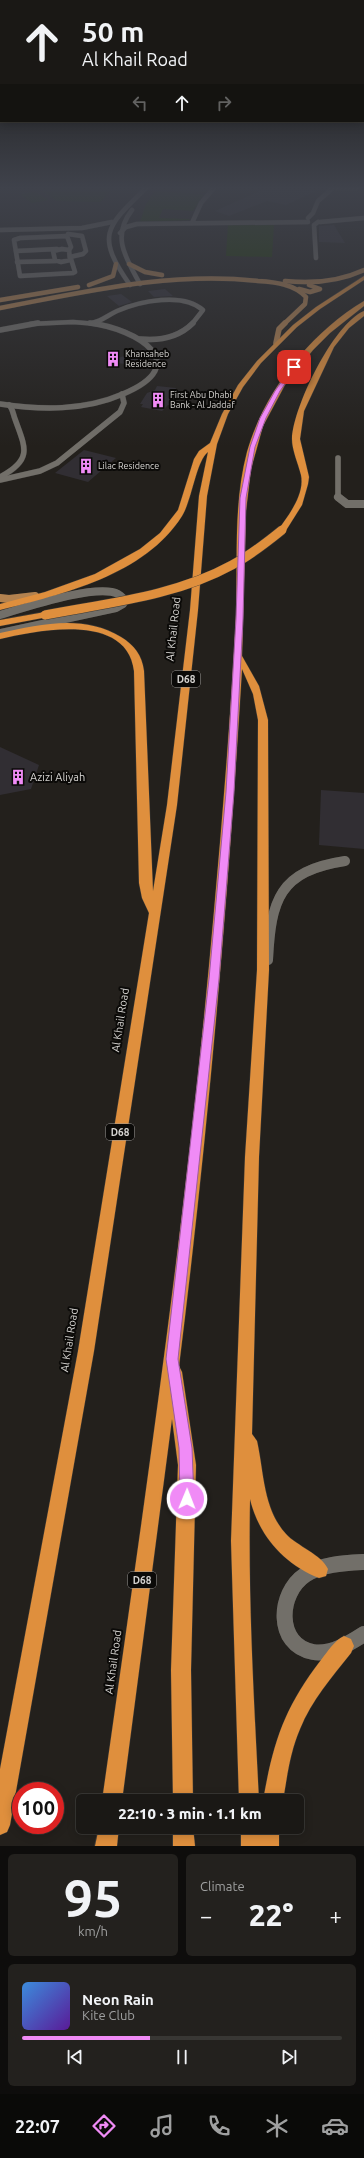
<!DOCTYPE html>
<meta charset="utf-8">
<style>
:root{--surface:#1a1815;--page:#23211e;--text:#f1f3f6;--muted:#9fa0a0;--line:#383734;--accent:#f08bf6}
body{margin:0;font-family:Ubuntu,sans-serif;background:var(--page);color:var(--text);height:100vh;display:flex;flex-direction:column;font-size:15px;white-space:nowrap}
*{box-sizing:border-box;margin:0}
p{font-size:13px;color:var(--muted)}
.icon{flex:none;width:22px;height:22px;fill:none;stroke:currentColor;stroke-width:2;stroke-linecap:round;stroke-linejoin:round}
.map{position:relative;height:1846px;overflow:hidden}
.drawer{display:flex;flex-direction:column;gap:8px;padding:8px;background:#0e0d0c;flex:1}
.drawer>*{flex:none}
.banner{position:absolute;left:0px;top:0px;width:364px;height:122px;box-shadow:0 2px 10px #0003,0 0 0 1px var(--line);background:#1a1815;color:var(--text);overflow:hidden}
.speed{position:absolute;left:12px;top:1782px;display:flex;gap:8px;font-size:20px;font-weight:700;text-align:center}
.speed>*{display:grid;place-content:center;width:52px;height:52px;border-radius:50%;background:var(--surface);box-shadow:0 2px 10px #0003,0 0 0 1px var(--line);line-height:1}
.speed .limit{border:6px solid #d22;background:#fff;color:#111}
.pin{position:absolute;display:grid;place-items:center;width:34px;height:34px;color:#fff;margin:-17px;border-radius:8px;box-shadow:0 2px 6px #0006}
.me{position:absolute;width:44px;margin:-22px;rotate:1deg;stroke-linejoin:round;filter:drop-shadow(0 0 3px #0008)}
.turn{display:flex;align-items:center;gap:14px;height:84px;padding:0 16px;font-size:18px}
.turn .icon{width:52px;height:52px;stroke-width:2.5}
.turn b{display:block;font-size:28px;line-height:34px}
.lanes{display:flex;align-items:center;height:38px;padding:0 16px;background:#0003;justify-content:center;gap:20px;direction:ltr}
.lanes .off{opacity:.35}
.big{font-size:30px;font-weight:800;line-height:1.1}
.drawer .card{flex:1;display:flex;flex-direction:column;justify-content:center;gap:6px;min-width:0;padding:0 14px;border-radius:6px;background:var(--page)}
.drawer .dial{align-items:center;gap:0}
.dial b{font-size:52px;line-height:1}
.song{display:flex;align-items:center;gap:12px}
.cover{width:48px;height:48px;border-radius:6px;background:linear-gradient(135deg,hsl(210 70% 55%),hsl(270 70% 35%))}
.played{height:4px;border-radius:2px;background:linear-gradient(90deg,var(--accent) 40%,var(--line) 40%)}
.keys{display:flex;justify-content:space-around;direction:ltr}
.heat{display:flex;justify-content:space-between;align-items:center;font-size:22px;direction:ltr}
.drawer .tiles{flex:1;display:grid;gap:8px;grid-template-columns:1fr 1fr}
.card:last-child{grid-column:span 2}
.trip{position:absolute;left:76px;top:1794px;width:228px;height:40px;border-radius:6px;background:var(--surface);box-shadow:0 2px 10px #0003,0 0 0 1px var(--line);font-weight:800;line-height:40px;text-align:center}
.dock{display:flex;height:64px;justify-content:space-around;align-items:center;background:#0a0a08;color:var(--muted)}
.dock .icon{width:28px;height:28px}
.dock .selected{color:var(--accent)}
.dock b{font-size:18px;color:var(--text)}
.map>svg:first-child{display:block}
</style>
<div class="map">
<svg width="364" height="1846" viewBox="0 0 364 1846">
<rect width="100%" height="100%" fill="#23201c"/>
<g fill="#1b3600">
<path d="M38,188H112L101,202L57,201Z"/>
<path d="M159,188H210L206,193L157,190Z"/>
<path d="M155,191L204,194L193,211L163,209L159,218L190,219L189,220L140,222L146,204Z"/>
<path d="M35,192L49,200L32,203L19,194Z"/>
<path d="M228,224L274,225L272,257L226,256Z"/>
</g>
<g fill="#312e33">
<path d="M266,188H302L316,191L286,205L267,201L229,216L215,211Z"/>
<path d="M334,225L345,243L319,242V226Z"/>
<path d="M165,289L173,296L154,297L148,291Z"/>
<path d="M121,294L132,302L119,306L107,296Z"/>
<path d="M144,349L135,365L107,362Z"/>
<path d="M157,386L176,388L173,396H175L170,405H168L162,411L141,407L143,404H140L147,393L155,390Z"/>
<path d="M84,450L116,458L88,482L55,473Z"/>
<path d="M0,747L39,765L31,789L0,795Z"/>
<path d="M321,790L364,793V849L319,845Z"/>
</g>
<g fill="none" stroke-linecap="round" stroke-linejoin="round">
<defs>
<g id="minor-far4">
<path d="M336,188H357"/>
<path d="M132,210C111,237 126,258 140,284"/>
<path d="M308,218L313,213L318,201L333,188"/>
<path d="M320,222L364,218"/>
<path d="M192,223L201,203L214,188"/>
<path d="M0,230L82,228L112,222"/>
<path d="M120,233L126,227L137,224L308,222"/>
<path d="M68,234L82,236L86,251L83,254L70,257"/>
<path d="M62,249L69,250L70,260L61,262L55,260L53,251Z"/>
<path d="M69,250L71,247L67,236L20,238L14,240L20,276L73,273L75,272L71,259"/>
<path d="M16,251L57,249"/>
<path d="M316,258L314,225L318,222"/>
<path d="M17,262L56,261"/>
<path d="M130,285C95,235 106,227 146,188"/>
<path d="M92,323C102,321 108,315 117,311C140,301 183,292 203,310L192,324"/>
<path d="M30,324L73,322L97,324"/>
</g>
<g id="minor-far3">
<path d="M0,330L38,323"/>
<path d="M140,339C160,341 178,338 193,323"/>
<path d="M0,404C41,410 84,411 123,394C195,364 137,329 90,323"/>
<path d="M338,458V498"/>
<path d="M2,476C33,459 25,447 15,419C13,414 13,409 9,405"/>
<path d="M0,480L40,471L57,463L120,412L124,403L122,394"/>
</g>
<g id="minor-far2">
<path d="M338,497L347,504H364"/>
<path d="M0,615C24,608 97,583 118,594C120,595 123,598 125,600L123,604L116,608L0,633"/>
</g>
<path id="minor-far1" d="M268,960C271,900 279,871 345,861"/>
<path id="minor" d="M364,1562C345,1563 321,1564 305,1575C278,1593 275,1645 313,1652C331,1655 350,1643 364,1634"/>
<g id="major-far2">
<path d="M129,264L145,272L162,275"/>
<path d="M285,281C313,284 338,282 364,270"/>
<path d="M89,285L113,276L116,264"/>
<path d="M299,289L310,292L320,289L309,285"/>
<path d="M0,300L78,287"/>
<path d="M0,308C85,292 171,271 258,281C275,282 294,284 306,297L305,304L284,324"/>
</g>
<path id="major-far1" d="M276,343L279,329L285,323"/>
<path id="major" d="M0,598L9,599L35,596"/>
<g id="highway">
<path d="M364,276V280L320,309L297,327L261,363L243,387L228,414L217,444L207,496L198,610L177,805L94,1351L10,1825L7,1832L0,1835V1769L78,1351L149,913L142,898L139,883L134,671C127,612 38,630 0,639V633C40,624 84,614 121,637C134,645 142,655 144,671L153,891L167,805L190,610L199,496L208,452C196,461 192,500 182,516C145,575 63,594 0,610V604L45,592L95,574L140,549L160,533L178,510L194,459L199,451L210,443L222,414L238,385L257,361L293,325L316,307Z"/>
<path d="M364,301V306L330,333L313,350L285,385L263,426L251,469L246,511L242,656L259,686L268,720L269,970L259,1157L252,1434L257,1441C264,1472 263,1509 286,1534C297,1546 322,1555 328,1569L326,1576L319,1578C284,1564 259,1536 250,1499C248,1600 254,1701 259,1801H239L231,1541L245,1157L257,970L258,720L253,694L242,669C228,902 208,1134 179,1366L182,1372L196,1465L191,1670L193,1801H173L171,1670L178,1465L172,1419L122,1801H102C144,1505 188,1209 214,911C223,812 231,713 236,615C238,561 233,505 247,452C264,392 310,333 364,301Z"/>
<path d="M364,311V316L349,328L334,347L304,411L300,439L309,477L308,484L302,505L285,532H279L278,530C289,515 305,494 301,475C298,463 292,450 292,439C293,407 334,323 364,311Z"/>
<path d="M45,612L49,615L48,617L0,626V620Z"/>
<path d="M344,1636L351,1639L354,1646L351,1653C332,1677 311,1701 300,1729C290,1752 287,1777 283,1801H263C273,1743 284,1708 321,1660C328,1651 334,1641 344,1636Z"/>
<path d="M99,1827H119L117,1846H95Z"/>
<path d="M173,1827H193L195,1846H173Z"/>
<rect x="241" y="1827" width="38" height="19"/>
</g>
</defs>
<use href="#minor-far4" stroke="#3c3a37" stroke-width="5"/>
<use href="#minor-far3" stroke="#3c3a37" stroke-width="6"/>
<use href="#minor-far2" stroke="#3c3a37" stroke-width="8"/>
<use href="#minor-far1" stroke="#3c3a37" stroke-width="10"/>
<use href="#minor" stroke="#3c3a37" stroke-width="16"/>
<use href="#major-far2" stroke="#3c3a37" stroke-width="5"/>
<use href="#major-far1" stroke="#3c3a37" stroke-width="6"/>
<use href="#major" stroke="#3c3a37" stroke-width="8"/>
<use href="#highway" stroke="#3c3a37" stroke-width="1"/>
<use href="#minor-far4" stroke="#726f69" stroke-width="4.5"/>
<use href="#minor-far3" stroke="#726f69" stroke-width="5.5"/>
<use href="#minor-far2" stroke="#726f69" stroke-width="8"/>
<use href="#minor-far1" stroke="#726f69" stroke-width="10"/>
<use href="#minor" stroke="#726f69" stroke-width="16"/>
<use href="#major-far2" stroke="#b3824f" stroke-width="4.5"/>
<use href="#major-far1" stroke="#b3824f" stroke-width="5.5"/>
<use href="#major" stroke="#b3824f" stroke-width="8"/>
<use href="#highway" fill="#df8f3d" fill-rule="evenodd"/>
<defs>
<path id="highway-bridge" d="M45,615C107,603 176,596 232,565C251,555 266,543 282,530"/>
</defs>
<use href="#highway-bridge" stroke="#3c3a37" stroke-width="10" stroke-linecap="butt"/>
<use href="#highway-bridge" stroke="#df8f3d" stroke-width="9"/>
</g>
<linearGradient id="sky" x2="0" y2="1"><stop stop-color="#13120f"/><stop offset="0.42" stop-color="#3f424b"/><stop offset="1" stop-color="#3f424b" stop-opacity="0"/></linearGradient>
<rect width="364" height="447" fill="url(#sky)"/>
<path fill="#f08bf6" stroke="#9c5aa0" d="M292,366L297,367L280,391L266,418L255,447L246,498L243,619L234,792L219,979L178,1359L192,1448L194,1499L192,1504L187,1506L182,1504L180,1499L179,1448L166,1359L209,979L226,792L236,619L240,498L250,447L260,418L275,391Z"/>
<defs>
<symbol id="building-bare" viewBox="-9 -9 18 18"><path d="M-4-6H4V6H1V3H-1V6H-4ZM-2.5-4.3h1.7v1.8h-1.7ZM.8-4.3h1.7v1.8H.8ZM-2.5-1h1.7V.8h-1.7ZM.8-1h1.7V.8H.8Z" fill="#f08bf6" stroke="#0b0a08" stroke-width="2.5" paint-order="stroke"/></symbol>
</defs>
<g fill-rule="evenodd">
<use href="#building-bare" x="102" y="348" width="22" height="22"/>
<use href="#building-bare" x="147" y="389" width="22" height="22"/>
<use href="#building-bare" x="75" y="455" width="22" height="22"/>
<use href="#building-bare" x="7" y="766" width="22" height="22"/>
</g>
<g text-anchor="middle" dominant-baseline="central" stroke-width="4" stroke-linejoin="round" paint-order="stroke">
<g font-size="9" fill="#d6d4d1" stroke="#0b0a08" text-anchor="start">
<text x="125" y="354">Khansaheb<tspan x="125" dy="10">Residence</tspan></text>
<text x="170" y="395">First Abu Dhabi<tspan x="170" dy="10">Bank - Al Jaddaf</tspan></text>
<text x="98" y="466">Lilac Residence</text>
</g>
<g fill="#0b0a08" stroke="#999795" stroke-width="1">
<rect x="172" y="671" width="28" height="16" rx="3"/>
<rect x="106" y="1124" width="28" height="16" rx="3"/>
<rect x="128" y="1572" width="28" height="16" rx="3"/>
</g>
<g font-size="10" font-weight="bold" fill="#d6d4d1">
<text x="186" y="679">D68</text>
<text x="120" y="1132">D68</text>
<text x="142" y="1580">D68</text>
</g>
<g font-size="11" fill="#d6d4d1" stroke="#0b0a08">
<text transform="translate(173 629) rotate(-84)">Al Khail Road</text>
<text transform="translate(120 1020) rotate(-81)">Al Khail Road</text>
<text transform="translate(69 1340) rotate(-81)">Al Khail Road</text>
<text transform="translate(113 1662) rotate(-82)">Al Khail Road</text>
</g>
<g font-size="11" fill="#d6d4d1" stroke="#0b0a08" text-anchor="start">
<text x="30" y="777">Azizi Aliyah</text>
</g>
</g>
</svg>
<div class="speed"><div class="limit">100</div></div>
<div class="pin" style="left:294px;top:367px;background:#d93025"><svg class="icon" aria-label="arrive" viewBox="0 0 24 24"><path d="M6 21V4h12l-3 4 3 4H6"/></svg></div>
<svg class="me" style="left:187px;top:1499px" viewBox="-20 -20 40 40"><circle r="17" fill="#f08bf6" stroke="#fff" stroke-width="3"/><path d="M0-11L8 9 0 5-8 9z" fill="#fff"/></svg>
<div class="trip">22:10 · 3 min · 1.1 km</div>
<div class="banner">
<div class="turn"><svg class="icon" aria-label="ahead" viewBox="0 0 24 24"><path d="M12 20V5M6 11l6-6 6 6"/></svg><div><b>50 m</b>Al Khail Road</div></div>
<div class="lanes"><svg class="icon off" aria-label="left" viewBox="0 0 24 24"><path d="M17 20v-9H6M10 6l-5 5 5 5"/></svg><svg class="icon" aria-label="ahead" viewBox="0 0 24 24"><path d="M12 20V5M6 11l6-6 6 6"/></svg><svg class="icon off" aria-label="right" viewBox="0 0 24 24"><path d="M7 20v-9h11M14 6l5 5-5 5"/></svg></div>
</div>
</div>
<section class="drawer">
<div class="tiles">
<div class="card dial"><b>95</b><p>km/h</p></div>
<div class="card"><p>Climate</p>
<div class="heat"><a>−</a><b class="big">22°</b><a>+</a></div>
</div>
<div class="card">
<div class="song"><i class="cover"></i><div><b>Neon Rain</b><p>Kite Club</p></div></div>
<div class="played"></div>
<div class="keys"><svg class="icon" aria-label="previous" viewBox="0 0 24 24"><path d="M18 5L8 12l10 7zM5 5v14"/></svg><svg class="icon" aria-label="pause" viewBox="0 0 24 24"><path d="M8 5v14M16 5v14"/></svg><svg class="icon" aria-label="next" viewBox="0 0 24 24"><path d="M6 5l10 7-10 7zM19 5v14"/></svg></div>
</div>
</div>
</section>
<nav class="dock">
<b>22:07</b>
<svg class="icon selected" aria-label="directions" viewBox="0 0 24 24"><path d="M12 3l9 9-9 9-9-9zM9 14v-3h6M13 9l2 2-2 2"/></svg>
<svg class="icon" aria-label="music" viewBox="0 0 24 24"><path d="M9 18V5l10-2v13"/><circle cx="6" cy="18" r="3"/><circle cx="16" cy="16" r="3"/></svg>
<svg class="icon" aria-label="phone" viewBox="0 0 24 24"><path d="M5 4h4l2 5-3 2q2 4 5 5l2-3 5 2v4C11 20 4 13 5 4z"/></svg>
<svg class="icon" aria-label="climate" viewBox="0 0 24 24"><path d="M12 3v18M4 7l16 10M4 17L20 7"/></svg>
<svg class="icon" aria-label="car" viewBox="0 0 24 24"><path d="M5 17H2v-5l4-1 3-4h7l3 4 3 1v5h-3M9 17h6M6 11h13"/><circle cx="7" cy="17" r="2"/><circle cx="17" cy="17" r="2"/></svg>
</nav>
